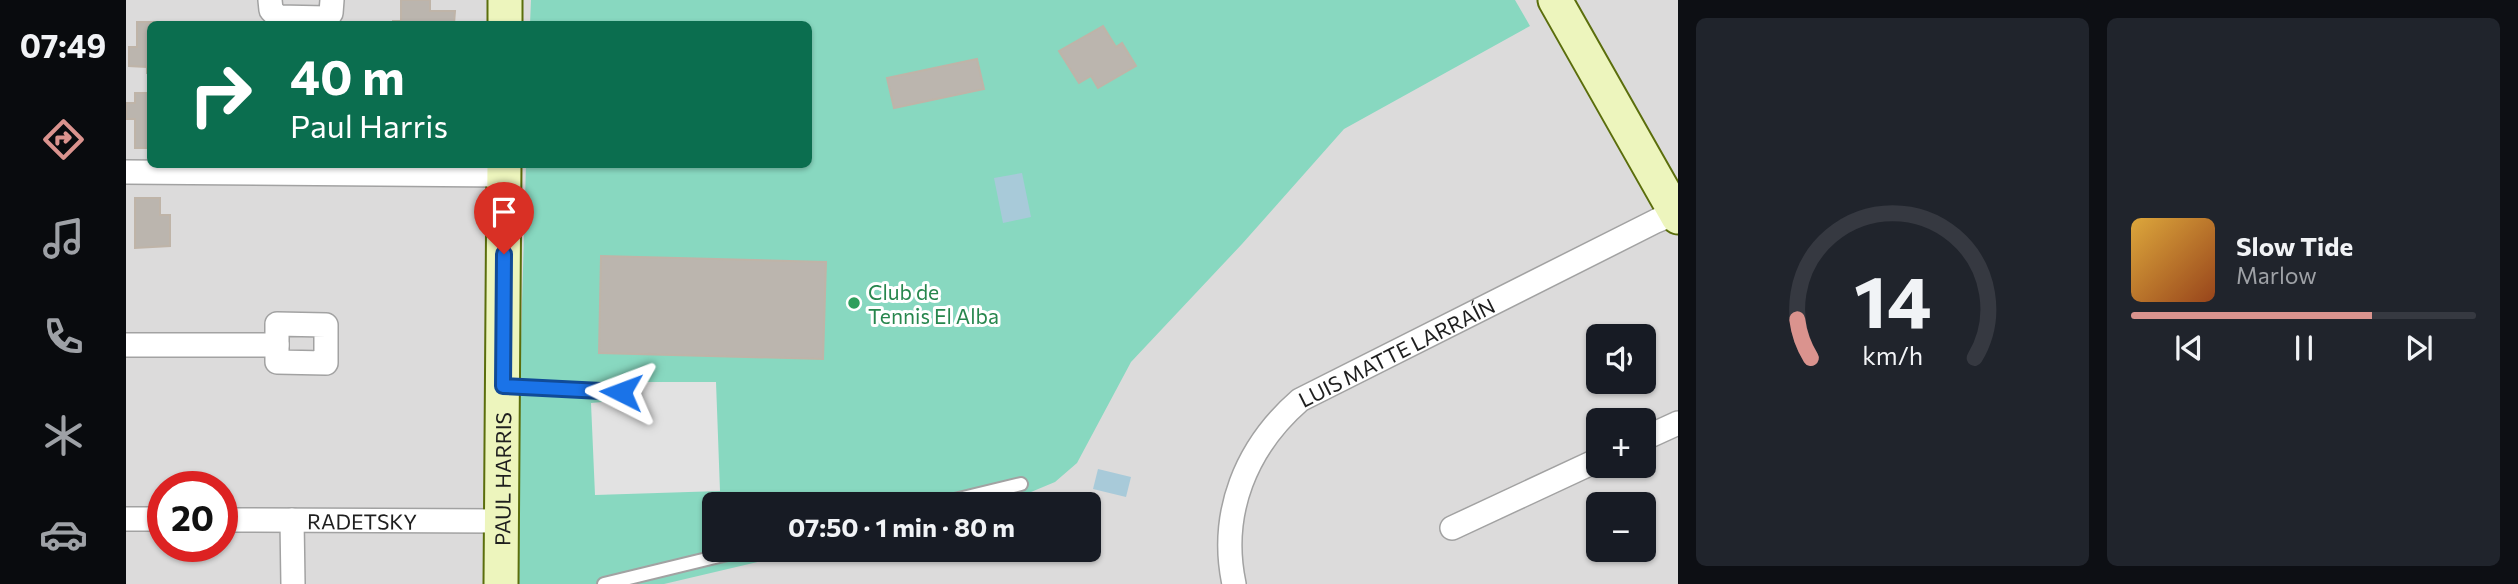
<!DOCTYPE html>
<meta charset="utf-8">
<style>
:root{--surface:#171b24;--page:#20242c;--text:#f1f3f6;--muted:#9ea1a6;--line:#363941;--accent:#da938e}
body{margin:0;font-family:Commissioner,sans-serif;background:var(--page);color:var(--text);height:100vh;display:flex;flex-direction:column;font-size:26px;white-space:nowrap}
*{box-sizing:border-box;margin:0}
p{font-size:23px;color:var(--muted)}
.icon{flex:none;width:38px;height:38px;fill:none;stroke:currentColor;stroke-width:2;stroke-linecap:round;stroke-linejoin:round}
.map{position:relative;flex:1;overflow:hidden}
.panel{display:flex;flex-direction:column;gap:18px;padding:18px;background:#0d0f14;width:840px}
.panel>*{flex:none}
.guide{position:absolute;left:21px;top:21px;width:665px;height:147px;border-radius:10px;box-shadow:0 2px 5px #0004;background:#0b6e4f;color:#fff;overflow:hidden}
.controls{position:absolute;left:1460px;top:324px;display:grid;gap:14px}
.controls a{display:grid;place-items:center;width:70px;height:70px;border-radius:10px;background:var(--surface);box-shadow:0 2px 5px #0004;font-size:35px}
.speed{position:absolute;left:21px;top:471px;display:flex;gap:14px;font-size:35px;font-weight:700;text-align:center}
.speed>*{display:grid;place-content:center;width:91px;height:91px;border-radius:50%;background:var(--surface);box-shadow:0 2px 5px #0004;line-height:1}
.speed .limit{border:10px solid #d22;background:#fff;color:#111}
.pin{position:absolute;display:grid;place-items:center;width:60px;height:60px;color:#fff;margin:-72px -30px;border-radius:50% 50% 50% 0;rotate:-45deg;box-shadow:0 0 7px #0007}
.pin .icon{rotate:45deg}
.me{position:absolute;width:77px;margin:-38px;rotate:273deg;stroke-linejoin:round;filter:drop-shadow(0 0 5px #0008)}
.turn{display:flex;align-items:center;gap:24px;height:147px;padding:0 28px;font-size:32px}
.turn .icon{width:91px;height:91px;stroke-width:2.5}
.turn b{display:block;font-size:49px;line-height:60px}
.panel .card{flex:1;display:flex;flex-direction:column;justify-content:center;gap:10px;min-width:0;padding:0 24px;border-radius:10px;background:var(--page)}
.panel .dial{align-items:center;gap:0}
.dial svg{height:182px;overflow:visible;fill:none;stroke:var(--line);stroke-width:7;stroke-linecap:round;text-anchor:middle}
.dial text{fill:var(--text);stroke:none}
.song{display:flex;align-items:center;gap:21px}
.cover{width:84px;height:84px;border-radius:10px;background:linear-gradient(135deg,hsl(40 70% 55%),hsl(20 70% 35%))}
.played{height:7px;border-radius:4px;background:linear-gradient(90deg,var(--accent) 70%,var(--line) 70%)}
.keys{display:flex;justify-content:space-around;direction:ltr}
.panel .tiles{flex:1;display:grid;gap:18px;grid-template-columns:repeat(2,1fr)}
.trip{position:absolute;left:576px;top:492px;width:399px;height:70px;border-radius:10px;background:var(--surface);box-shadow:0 2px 5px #0004;font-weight:700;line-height:70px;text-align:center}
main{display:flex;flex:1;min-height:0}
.tab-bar{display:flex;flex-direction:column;width:126px;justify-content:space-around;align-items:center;background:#090b0e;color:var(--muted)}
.tab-bar .icon{width:49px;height:49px}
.tab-bar .current{color:var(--accent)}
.tab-bar b{font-size:32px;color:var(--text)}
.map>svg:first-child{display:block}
</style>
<main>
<nav class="tab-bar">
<b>07:49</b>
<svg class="icon current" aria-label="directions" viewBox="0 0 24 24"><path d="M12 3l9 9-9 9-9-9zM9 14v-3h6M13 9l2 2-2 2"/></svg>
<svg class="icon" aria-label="music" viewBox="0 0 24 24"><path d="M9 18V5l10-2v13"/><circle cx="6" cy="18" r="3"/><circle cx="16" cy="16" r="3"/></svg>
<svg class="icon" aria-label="phone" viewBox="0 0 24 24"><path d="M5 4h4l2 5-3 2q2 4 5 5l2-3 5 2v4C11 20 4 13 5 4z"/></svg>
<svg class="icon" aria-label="climate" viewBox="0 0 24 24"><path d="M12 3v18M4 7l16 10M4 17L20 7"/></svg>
<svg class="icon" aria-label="car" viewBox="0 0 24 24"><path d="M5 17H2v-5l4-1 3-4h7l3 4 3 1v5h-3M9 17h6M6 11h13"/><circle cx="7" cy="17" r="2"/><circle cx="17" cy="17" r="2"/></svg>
</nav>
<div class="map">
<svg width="1552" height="584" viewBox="0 0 1552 584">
<rect width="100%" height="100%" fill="#eeece5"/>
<path fill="#dcdbdb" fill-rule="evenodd" d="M0,0H1552V584H0ZM24,24H682V164H24ZM1472,336H1517V382H1472ZM1472,420H1517V466H1472ZM37,486H96V546H37ZM588,504H962V550H588ZM1472,504H1517V550H1472Z"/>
<path fill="#88d8c0" d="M405,0H1389L1404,26L1218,129L1116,244L1005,362L951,463L929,482L876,504H588V550H683L538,584H388L400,165L682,164V24H404Z"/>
<path fill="#e2e2e2" d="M477,382H590L594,491L469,495L465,403L476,402Z"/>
<g fill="#a8cad9">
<path d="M896,173L905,217L877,223L868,178Z"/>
<path d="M972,469L1005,477L1000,497L967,489Z"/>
</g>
<g fill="#bbb5ae" stroke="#bfb4a8" stroke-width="2">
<path d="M275,0H304V11H329L328,24H267V21H275Z"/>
<path d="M11,22H37V24H24V73H21V67L3,66V47H11Z"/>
<path d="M977,26L990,47L996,43L1010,66L972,88L965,76L953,83L933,51Z"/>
<path d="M851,59L858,89L768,108L761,78Z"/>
<path d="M9,93H24V148H9V119H0V103H9Z"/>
<path d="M9,198H34V215H44V246L9,248Z"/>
<path d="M475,256L700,262L697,359L473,353Z"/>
</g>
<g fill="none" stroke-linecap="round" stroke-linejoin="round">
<defs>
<g id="lane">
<path d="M377,386L495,392"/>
<path d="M812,504L895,484"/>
<path d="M478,584L618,550"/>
</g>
<g id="street">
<path d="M144,0L145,10L152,17L201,18L205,13L206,0"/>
<path d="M0,172L378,175"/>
<path d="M151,324L200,325V363L151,362Z"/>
<path d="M0,345H151"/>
<path d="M1517,439L1552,423"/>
<path d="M0,519H37"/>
<path id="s1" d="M96,520L376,521"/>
<path d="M166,520L167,584"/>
<path d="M1326,528L1472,460"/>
<path id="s2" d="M1108,584C1093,513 1120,447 1174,400L1530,221L1552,212"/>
</g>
<g id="secondary">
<path d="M1429,0L1552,217"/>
<path d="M379,24V0"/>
<path id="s3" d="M375,584L378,164"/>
</g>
</defs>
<use href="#lane" stroke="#a2a2a2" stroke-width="16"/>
<use href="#street" stroke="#a2a2a2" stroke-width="26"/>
<use href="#secondary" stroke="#5b6e0c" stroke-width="37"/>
<use href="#lane" stroke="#fff" stroke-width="12"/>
<use href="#street" stroke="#fff" stroke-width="23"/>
<use href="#secondary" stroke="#edf5bd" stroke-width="33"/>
</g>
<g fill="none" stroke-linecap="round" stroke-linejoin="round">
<defs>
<path id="route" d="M378,254L377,386L495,392"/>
</defs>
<use href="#route" stroke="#114b97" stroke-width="18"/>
<use href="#route" stroke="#1a73e8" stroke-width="12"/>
</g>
<circle fill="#2e9e5b" stroke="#fff" stroke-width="2.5" cx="728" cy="303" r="7"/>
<g text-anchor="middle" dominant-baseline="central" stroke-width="6" stroke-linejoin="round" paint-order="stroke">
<g font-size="21" fill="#27864d" stroke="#fff" text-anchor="start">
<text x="742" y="291">Club de<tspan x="742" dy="24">Tennis El Alba</tspan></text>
</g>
<g font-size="21" fill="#1e1e1e" stroke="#fff">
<text stroke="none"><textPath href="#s2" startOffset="313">LUIS MATTE LARRAÍN</textPath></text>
<text stroke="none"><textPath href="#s3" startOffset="105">PAUL HARRIS</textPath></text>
<text stroke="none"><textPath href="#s1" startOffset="140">RADETSKY</textPath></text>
</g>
</g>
</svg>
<div class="controls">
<a><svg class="icon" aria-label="sound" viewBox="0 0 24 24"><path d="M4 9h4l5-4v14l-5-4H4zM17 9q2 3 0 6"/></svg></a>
<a>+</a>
<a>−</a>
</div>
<div class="speed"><div class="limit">20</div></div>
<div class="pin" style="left:378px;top:254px;background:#d93025"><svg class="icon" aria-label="arrive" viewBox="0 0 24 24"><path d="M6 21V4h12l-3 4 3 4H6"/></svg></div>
<svg class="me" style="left:495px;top:392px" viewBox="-20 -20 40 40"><path d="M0-17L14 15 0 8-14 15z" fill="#1a73e8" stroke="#fff" stroke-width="4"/></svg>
<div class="trip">07:50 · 1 min · 80 m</div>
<div class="guide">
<div class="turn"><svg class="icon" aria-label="right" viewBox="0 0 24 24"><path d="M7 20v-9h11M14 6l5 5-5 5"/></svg><div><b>40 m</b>Paul Harris</div></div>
</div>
</div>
<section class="panel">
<div class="tiles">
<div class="card dial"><svg viewBox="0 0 100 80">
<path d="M14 69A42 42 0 1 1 86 69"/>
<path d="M14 69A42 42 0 0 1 8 52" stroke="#da938e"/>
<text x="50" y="56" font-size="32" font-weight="700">14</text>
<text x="50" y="72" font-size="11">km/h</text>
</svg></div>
<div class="card">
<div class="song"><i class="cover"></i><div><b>Slow Tide</b><p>Marlow</p></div></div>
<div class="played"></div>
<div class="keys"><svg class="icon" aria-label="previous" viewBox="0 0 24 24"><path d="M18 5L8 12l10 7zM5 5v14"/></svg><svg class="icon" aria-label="pause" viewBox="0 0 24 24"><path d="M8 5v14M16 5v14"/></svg><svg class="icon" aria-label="next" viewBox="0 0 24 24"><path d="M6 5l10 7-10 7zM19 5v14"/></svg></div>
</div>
</div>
</section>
</main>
